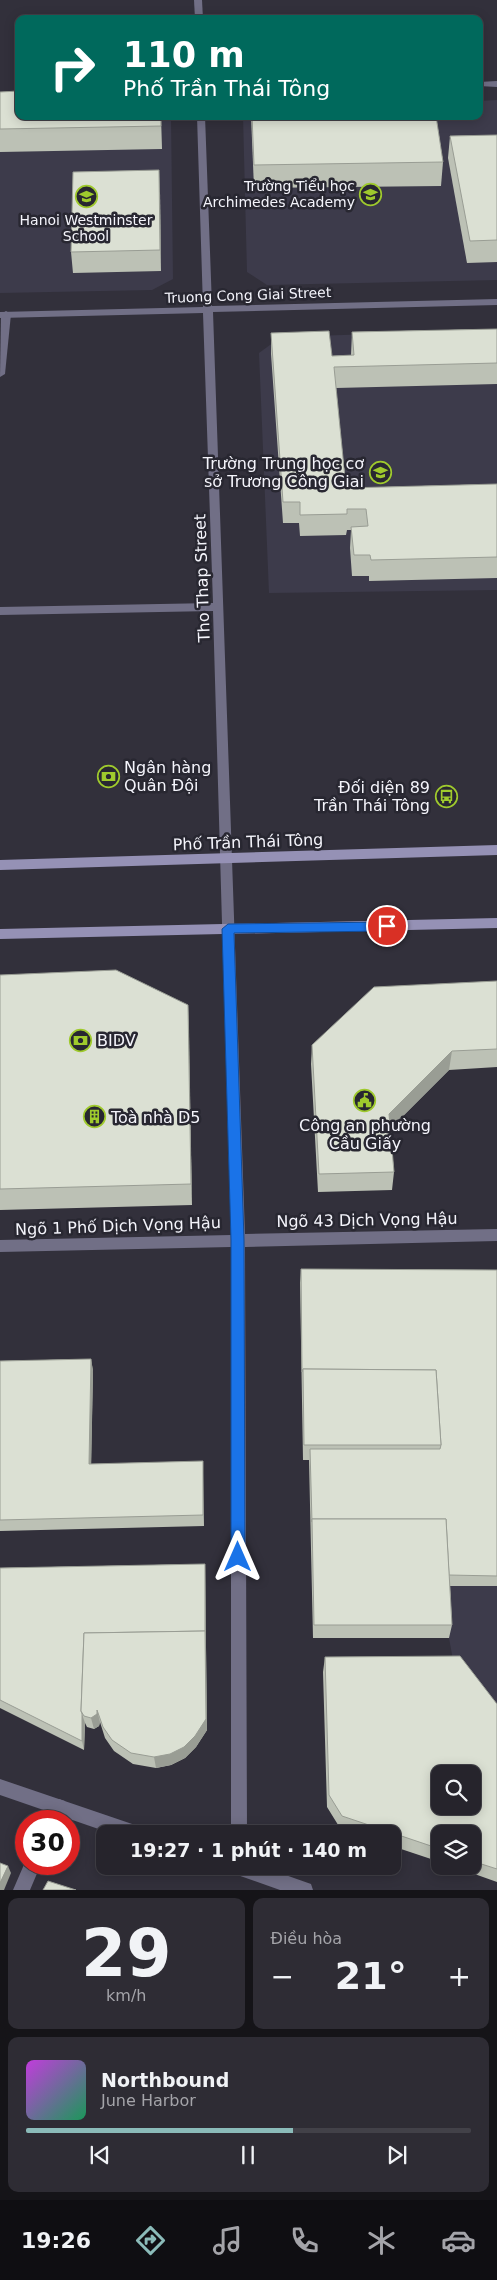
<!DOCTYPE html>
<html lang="vi">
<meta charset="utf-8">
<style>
:root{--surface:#26242c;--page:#2e2c34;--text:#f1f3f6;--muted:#a4a4a9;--line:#424148;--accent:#8bbbb9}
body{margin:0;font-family:"DejaVu Sans",sans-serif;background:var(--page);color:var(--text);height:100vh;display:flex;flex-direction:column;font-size:19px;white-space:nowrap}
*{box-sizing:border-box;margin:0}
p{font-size:16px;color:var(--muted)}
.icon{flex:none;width:28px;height:28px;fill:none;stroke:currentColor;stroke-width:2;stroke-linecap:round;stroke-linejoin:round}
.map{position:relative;height:1890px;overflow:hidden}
.details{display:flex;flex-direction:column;gap:8px;padding:8px;background:#151418;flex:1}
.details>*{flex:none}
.guide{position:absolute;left:15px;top:15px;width:468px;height:105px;border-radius:10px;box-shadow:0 2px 12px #0003,0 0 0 1px var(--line);background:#00695c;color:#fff;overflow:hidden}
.fabs{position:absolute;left:431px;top:1765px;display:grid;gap:10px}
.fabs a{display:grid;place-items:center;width:50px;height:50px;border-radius:10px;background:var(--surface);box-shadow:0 2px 12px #0003,0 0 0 1px var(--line);font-size:25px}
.speed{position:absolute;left:15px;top:1810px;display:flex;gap:10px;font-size:25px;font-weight:700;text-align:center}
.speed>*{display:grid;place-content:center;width:65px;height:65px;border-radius:50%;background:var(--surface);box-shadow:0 2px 12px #0003,0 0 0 1px var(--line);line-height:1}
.speed .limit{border:8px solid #d22;background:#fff;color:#111}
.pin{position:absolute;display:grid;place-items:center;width:42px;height:42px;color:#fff;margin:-21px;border:2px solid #fff;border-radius:50%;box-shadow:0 1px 5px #0007}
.me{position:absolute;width:55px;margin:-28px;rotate:0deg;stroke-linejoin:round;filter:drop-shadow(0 0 4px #0008)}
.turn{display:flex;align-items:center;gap:18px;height:105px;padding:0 25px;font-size:22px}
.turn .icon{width:65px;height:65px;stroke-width:2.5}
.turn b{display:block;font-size:35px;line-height:42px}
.big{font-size:38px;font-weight:600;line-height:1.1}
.details .widget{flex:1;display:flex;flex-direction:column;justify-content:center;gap:8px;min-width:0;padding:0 18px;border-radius:10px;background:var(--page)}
.details .dial{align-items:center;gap:0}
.dial b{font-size:65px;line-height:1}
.song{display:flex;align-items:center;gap:15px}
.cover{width:60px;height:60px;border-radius:8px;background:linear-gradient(135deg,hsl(290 70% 55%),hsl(150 70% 35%))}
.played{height:5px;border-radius:2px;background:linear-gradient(90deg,var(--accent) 60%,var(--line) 60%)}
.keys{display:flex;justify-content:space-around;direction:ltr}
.heat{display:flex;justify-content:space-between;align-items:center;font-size:28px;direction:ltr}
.details .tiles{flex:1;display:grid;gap:8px;grid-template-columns:1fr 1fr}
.widget:last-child{grid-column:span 2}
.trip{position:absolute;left:96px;top:1825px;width:305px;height:50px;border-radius:10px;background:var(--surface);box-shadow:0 2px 12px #0003,0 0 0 1px var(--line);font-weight:600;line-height:50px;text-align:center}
.tabs{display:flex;height:80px;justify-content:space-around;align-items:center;background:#0f0e12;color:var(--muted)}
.tabs .icon{width:35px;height:35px}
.tabs .current{color:var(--accent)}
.tabs b{font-size:22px;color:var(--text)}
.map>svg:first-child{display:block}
</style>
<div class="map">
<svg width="497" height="1890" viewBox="0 0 497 1890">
<rect width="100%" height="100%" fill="#32303b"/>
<g fill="#3d3b4b">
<path d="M497,100V280L267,285L247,272L243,116H479V101Z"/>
<path d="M0,109L19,116H171L173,279L152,290L0,293Z"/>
<path d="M497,330V590L269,593L259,353L281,337Z"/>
<path d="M446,1586H497V1725L455,1671L449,1638Z"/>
</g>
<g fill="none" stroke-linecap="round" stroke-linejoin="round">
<g fill="#716f86" fill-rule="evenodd">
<path d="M497,81V87L479,86V82Z"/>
<path d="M6,311L11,314L5,374L0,377L1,314Z"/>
<path d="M59,1799L65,1801L67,1807L61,1821H44L53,1801Z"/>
<path d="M26,1860V1864H41L30,1890H13Z"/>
</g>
<g fill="#716f86" fill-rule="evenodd">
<path d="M194,0H202L203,19H195Z"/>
<path d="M197,116H205L212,306L497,299V305L213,312L245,1234L497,1229V1241L245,1247L247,1834H231V1247L0,1252V1240L231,1235L213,611L0,615V607L213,603L203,313L0,318V312L203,307Z"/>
<path d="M0,1779L138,1826L144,1828L146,1834H113L0,1795Z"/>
<path d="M227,1866H260L311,1884L313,1890H280L229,1872Z"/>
</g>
<g fill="#9591b5" fill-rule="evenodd">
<path d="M497,845V855L0,870V860Z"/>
<path d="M497,918V928L0,939V929Z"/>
</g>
</g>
<g fill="#bcc1b5">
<path d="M0,92L161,116L162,149L0,152Z"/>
<path d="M251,116H436L443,162L441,186L254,188Z"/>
<path d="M497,135V262L467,263L448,158L450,136Z"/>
<path d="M160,192L161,271L73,273L71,252Z"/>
<path d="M497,329V384L336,388L346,488L497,484V578L369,581V576H352L350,548L351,530H347L346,535L300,536L299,523H283L271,354V333L332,356L351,355L352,332Z"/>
<path d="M0,975L188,1005L192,1205L0,1210Z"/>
<path d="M497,981V1067L449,1070L390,1129L394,1172L392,1190L318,1192L311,1064L312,1045Z"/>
<path d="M301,1269L497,1270V1586H450L452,1625L449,1638H313L309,1460H303L300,1283Z"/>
<path d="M91,1359L93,1371L91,1464L203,1473L204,1526L0,1531V1361Z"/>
<path d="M205,1564L207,1730L196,1747L185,1758L171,1765L156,1768L133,1764L114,1751L105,1738L100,1722L99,1726L94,1729L87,1727L85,1723L84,1750L0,1708V1568Z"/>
<path d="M325,1657L497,1704V1882L452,1866H472V1834H440V1862L392,1846V1834H357L340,1828L327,1807L323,1672Z"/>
</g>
<g fill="#999d94">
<path d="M159,170L160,192L161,271L160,250Z"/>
<path d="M188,1005L189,1028L192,1205L191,1184Z"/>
<path d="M452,1051L449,1070L387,1132L389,1114Z"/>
<path d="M91,1359L93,1371L91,1475L89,1464Z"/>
<path d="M205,1564L207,1730L196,1747L185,1758L171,1765L156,1768L154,1757L205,1631Z"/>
<path d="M97,1710L100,1722L99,1726L94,1729L91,1718Z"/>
<path d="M82,1714L85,1723L84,1750L82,1741Z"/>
<path d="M8,1866L11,1873L4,1890H0V1883Z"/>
</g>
<g fill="#dbe0d3" stroke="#999d94" fill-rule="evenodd">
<path d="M19,91V116H161V126L0,129V92Z"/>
<path d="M252,116H436L443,162L254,165Z"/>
<path d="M497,135V240L470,241L450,136Z"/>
<path d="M159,170L160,250L71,252L73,172Z"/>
<path d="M497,329V363L334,367L346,488L497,484V557L371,560L370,555H354L351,527L368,526L366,509H347V514L300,515V502H283L271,333L329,331L332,356L354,355L352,332Z"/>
<path d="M116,970L188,1005L191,1184L0,1189V975Z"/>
<path d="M497,981V1049L452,1051L389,1114L394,1172L319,1174L312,1045L374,987Z"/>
<path d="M301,1269L497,1270V1576L449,1575L446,1519H312V1522L310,1449H440L441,1445L436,1370L303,1369L302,1372Z"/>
<path d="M91,1359L89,1464L203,1461V1515L0,1520V1361Z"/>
<path d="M303,1369L436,1370L441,1445H304Z"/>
<path d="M312,1519H446L452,1625H314Z"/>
<path d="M205,1564V1634V1631L84,1633L81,1711L82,1714V1741L0,1700V1568Z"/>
<path d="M205,1631L206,1719L195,1736L184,1747L170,1754L154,1757L131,1753L112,1740L103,1727L97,1710V1714L91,1718L84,1716L81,1711L84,1633Z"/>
<path d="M460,1656L497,1704V1869L472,1861V1834H440V1849L342,1816L329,1795L325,1657ZM440,1774H472V1806H440Z"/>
<path d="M0,1863L8,1866L0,1883Z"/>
<path d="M48,1881L76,1890H43Z"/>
</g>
<path fill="#1a73e8" stroke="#114b97" d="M387,922L393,926L387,931L234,933L244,1240L245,1557L243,1562L238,1564L233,1562L231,1557V1240L222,929L228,924Z"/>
<defs>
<symbol id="school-ring" viewBox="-11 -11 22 22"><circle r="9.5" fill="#282731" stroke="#9fca2d" stroke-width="1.5"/><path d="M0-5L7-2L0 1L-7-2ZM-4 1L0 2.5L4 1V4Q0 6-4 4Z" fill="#9fca2d"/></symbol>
<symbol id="bank-ring" viewBox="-11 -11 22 22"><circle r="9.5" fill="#282731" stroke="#9fca2d" stroke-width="1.5"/><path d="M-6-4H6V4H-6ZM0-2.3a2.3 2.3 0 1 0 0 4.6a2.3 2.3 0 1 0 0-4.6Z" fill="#9fca2d"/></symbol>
<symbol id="bus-ring" viewBox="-11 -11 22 22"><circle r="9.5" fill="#282731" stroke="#9fca2d" stroke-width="1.5"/><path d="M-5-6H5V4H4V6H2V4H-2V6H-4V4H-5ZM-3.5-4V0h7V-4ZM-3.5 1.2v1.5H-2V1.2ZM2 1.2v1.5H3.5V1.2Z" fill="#9fca2d"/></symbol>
<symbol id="civic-ring" viewBox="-11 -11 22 22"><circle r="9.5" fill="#282731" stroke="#9fca2d" stroke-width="1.5"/><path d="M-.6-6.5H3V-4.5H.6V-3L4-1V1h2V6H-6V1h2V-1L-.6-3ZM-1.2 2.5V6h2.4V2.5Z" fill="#9fca2d"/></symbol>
<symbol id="building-ring" viewBox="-11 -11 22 22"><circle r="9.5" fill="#282731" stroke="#9fca2d" stroke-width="1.5"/><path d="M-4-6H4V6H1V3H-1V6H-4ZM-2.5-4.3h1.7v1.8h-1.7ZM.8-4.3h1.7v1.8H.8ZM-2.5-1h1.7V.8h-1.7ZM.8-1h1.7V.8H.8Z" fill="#9fca2d"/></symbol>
</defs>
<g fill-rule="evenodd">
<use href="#school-ring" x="358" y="182" width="25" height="25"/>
<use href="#school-ring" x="74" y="184" width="25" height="25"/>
<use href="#school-ring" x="368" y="460" width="25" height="25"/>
<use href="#bank-ring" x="96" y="764" width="25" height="25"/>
<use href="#bus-ring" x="434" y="784" width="25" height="25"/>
<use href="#bank-ring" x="68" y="1028" width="25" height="25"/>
<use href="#civic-ring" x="352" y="1088" width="25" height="25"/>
<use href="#building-ring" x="82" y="1104" width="25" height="25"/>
</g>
<g text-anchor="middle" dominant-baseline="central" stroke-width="5" stroke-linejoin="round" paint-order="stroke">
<g font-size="14" fill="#f4f4fb" stroke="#282731" text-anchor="end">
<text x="355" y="186">Trường Tiểu học<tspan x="355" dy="16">Archimedes Academy</tspan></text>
<text x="86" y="220" text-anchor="middle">Hanoi Westminster<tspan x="86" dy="16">School</tspan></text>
</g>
<g font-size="14" fill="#f4f4fb" stroke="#282731">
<text transform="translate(248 295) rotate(-2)">Truong Cong Giai Street</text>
</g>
<g font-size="16" fill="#f4f4fb" stroke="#282731" text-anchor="start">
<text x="364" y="463" text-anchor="end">Trường Trung học cơ<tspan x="364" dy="18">sở Trương Công Giai</tspan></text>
<text x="124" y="767">Ngân hàng<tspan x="124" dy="18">Quân Đội</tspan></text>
<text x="430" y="787" text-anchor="end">Đối diện 89<tspan x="430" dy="18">Trần Thái Tông</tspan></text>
<text x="97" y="1040">BIDV</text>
<text x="111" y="1117">Toà nhà D5</text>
<text x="365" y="1125" text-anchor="middle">Công an phường<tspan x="365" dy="18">Cầu Giấy</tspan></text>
</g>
<g font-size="16" fill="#f4f4fb" stroke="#282731">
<text transform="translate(202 578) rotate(-92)">Tho Thap Street</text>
<text transform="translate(248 842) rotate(-2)">Phố Trần Thái Tông</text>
<text transform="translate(367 1220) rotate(-1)">Ngõ 43 Dịch Vọng Hậu</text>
<text transform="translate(118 1226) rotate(-2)">Ngõ 1 Phố Dịch Vọng Hậu</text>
</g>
</g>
</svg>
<div class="fabs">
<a><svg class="icon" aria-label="search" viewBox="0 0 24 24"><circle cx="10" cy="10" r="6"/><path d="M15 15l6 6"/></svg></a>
<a><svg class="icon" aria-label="layers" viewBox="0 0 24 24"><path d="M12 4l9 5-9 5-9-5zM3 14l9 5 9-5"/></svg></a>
</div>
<div class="speed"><div class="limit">30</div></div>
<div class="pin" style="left:387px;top:926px;background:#d93025"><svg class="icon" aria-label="arrive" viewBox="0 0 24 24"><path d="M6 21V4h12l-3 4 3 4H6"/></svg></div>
<svg class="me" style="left:238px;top:1557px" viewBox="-20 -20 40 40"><path d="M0-17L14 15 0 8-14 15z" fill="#1a73e8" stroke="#fff" stroke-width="4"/></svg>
<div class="trip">19:27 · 1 phút · 140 m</div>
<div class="guide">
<div class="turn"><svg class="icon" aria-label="right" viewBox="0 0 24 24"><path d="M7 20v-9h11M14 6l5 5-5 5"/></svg><div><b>110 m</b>Phố Trần Thái Tông</div></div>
</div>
</div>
<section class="details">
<div class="tiles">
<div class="widget dial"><b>29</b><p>km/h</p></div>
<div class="widget"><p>Điều hòa</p>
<div class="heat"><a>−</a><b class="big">21°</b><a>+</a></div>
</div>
<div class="widget">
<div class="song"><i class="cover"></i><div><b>Northbound</b><p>June Harbor</p></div></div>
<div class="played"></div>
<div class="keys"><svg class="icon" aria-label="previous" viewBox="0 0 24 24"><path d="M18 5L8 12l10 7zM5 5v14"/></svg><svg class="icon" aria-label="pause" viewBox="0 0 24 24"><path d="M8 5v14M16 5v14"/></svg><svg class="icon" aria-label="next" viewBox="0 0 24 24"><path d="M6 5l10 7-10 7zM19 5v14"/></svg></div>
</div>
</div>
</section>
<nav class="tabs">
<b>19:26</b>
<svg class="icon current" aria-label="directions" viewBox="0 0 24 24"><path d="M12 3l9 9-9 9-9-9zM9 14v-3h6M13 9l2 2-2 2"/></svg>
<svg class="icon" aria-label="music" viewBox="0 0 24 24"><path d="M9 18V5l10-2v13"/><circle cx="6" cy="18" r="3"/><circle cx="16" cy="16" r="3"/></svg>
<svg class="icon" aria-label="phone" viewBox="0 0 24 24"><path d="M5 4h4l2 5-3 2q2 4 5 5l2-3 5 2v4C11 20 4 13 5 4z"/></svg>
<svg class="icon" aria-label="climate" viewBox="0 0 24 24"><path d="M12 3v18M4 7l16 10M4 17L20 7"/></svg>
<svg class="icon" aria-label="car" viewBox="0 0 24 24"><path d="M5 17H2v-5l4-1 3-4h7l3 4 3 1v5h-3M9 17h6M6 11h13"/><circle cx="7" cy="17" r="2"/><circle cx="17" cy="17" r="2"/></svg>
</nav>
